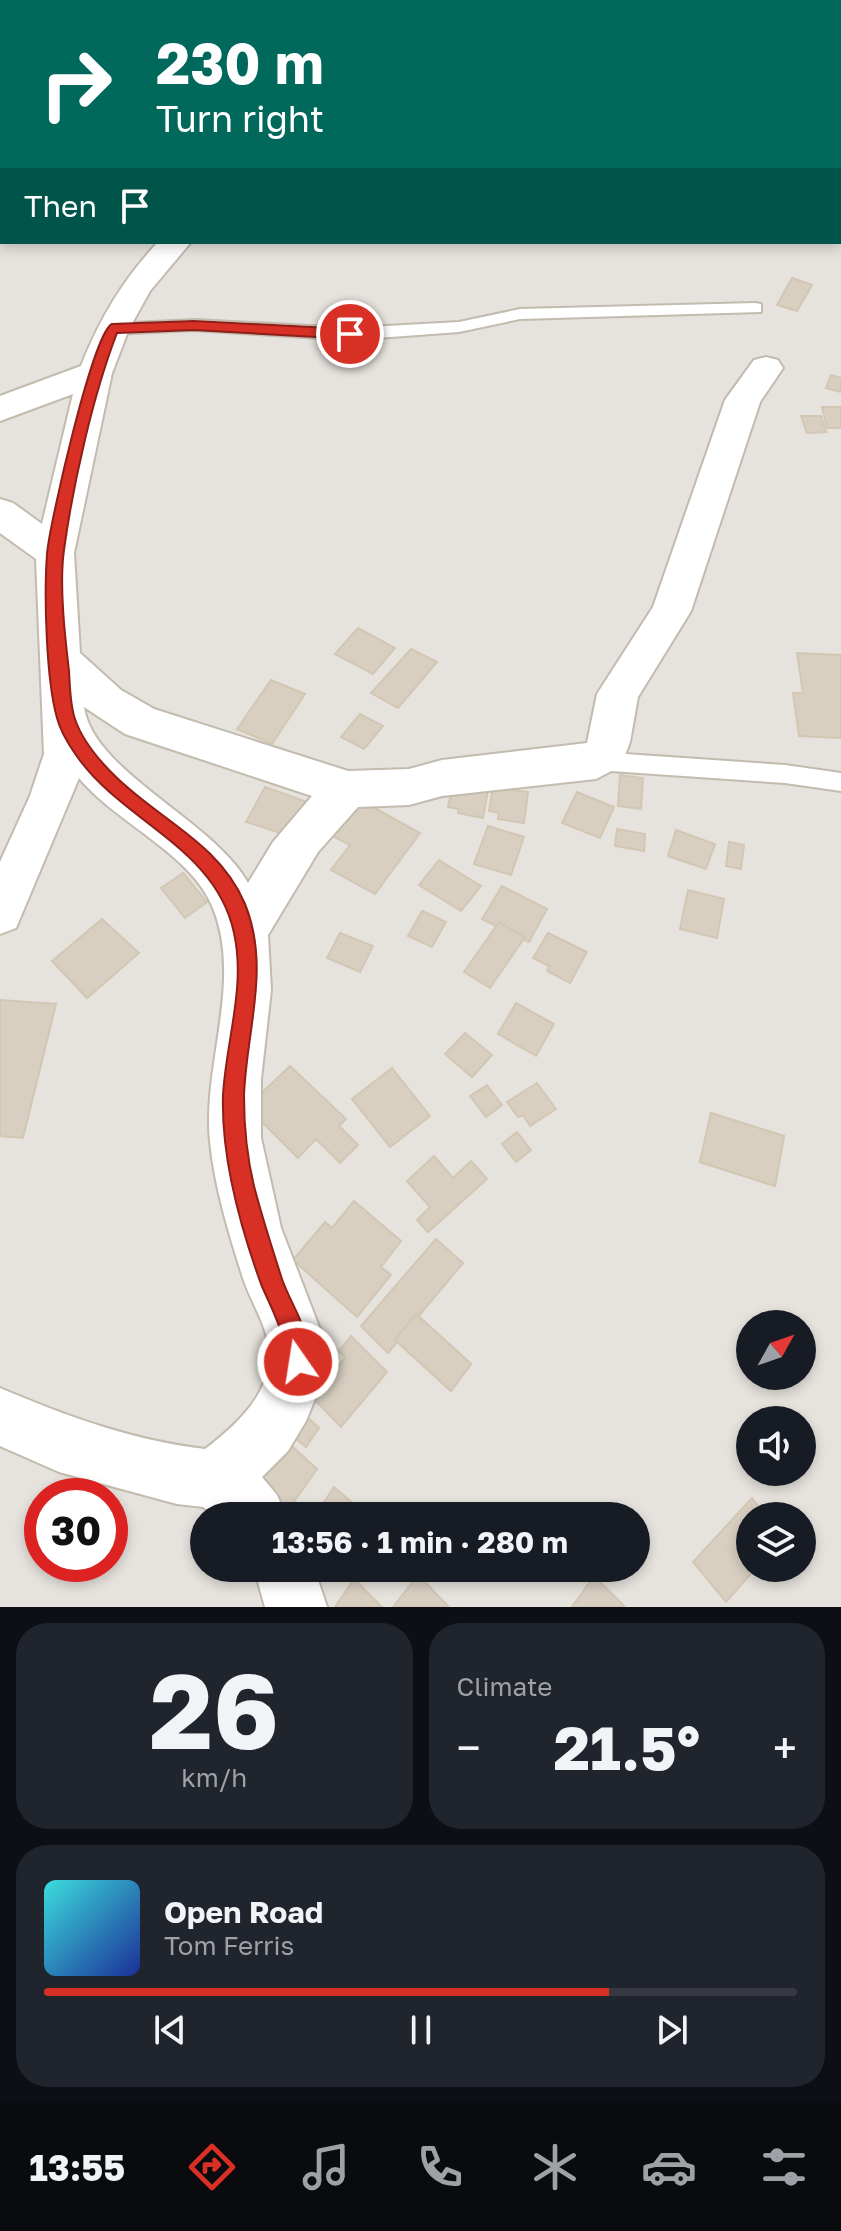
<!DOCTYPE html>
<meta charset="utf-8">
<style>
:root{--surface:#171b24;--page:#20242c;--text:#f1f3f6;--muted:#9ea1a6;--line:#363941;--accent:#d93025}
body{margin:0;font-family:"Golos Text",sans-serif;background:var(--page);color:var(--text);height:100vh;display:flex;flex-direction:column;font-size:30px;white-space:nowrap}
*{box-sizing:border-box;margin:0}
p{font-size:26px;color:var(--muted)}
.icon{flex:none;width:44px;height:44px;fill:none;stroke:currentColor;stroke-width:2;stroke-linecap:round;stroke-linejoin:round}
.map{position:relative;height:1607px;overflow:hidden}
.details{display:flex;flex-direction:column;gap:16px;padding:16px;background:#0d0f14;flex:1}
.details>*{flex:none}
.hud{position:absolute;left:0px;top:0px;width:842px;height:244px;box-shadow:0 4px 12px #0003;background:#00695c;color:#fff;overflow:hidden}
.needle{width:52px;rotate:50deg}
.fabs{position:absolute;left:736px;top:1310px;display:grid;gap:16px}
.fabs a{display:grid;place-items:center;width:80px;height:80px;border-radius:50%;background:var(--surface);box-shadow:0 4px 12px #0003;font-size:40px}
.speed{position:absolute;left:24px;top:1478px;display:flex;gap:16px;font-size:40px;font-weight:700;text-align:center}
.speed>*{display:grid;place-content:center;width:104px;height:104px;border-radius:50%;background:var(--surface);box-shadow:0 4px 12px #0003;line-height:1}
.speed .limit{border:12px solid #d22;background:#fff;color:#111}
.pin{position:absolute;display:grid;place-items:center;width:68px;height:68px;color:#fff;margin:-34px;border:4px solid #fff;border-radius:50%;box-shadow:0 2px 8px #0007}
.me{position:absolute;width:88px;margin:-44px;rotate:347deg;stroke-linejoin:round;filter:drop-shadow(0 0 6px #0008)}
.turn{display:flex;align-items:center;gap:28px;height:168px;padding:0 24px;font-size:36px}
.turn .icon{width:104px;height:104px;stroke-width:2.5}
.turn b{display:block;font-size:56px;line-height:68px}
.then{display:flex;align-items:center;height:76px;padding:0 24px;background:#0003;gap:16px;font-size:30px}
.big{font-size:60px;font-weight:700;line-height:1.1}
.details .tile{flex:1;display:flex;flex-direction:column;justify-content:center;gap:12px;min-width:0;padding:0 28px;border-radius:32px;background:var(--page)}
.details .dial{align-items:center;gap:0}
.dial b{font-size:104px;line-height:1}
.song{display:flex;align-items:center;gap:24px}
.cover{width:96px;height:96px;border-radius:12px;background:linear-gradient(135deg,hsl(180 70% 55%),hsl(230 70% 35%))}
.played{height:8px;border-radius:4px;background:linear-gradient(90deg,var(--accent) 75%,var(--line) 75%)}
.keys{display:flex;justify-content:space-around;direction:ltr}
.heat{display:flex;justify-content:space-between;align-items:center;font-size:44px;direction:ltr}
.details .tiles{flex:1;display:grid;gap:16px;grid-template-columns:1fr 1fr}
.tile:last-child{grid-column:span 2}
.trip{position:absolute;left:190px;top:1502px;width:460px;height:80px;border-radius:40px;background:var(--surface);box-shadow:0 4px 12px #0003;font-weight:700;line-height:80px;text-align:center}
.menu{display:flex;height:128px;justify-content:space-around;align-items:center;background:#090b0e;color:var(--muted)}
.menu .icon{width:56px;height:56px}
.menu .current{color:var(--accent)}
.menu b{font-size:36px;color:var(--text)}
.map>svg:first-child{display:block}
</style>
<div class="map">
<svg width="841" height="1607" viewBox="0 0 841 1607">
<rect width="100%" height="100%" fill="#f6f3ec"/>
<path fill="#e6e2dd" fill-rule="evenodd" d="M0,0H841V1607H0ZM2,2H840V242H2ZM750,1324H802V1376H750ZM750,1420H802V1472H750ZM42,1496H110V1564H42ZM204,1516H636V1568H204ZM750,1516H802V1568H750Z"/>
<g fill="#d8cfc1" stroke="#d3c7b4" stroke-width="2">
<path d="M792,278L812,285L797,311L777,305Z"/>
<path d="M831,375L841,378V392L826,388Z"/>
<path d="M822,407H841V428H827Z"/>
<path d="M801,416H821L826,432L807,433Z"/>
<path d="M358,628L395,648L373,674L335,654Z"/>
<path d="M411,649L437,662L398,708L371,693Z"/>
<path d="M797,653L841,655V738L799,736L793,693H803Z"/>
<path d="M271,680L305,694L272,744L237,729Z"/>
<path d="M360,714L383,726L364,749L341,737Z"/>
<path d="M620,775L643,778L641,809L618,806Z"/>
<path d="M453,784L488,790L483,818L458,813L459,809L448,807Z"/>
<path d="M265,787L310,803L293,837L246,822Z"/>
<path d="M493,787L528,792L524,823L498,819L499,813L489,811Z"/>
<path d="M577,792L614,807L600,838L562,823Z"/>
<path d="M353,796L420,833L375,894L331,870L350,845L325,832Z"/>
<path d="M488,826L524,837L511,875L474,864Z"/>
<path d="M617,829L645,834L644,851L615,846Z"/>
<path d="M676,830L715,844L706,869L668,856Z"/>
<path d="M729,842L744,845L741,869L726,866Z"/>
<path d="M439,860L481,886L461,911L419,885Z"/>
<path d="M183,873L207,902L185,918L161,888Z"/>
<path d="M502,886L547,909L529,942L482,919Z"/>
<path d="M688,890L724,899L717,938L680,929Z"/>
<path d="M422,911L446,922L432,947L408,936Z"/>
<path d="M102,919L139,953L87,998L52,961Z"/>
<path d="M499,922L525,937L490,988L464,972Z"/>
<path d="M340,933L373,946L360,972L327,958Z"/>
<path d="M548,933L587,952L570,983L547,971L549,966L533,958Z"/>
<path d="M0,1000L56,1004L23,1138L0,1136Z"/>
<path d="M516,1003L554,1024L536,1056L498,1034Z"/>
<path d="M465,1033L492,1055L472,1077L445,1054Z"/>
<path d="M290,1066L346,1119L339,1126L358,1145L340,1163L316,1139L298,1158L247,1107Z"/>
<path d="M392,1068L430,1116L390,1147L352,1099Z"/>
<path d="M537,1083L556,1109L530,1126L523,1115L518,1117L507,1102Z"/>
<path d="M487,1085L502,1105L486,1117L470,1096Z"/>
<path d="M711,1113L784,1136L775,1186L700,1162Z"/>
<path d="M711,1113L784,1136L775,1186L700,1162Z"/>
<path d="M517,1132L531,1150L516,1162L502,1144Z"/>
<path d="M434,1156L453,1178L471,1161L487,1179L428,1232L417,1220L430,1207L407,1181Z"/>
<path d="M354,1201L401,1241L381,1267L391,1275L357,1317L293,1260L325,1222L332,1228Z"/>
<path d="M436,1239L463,1263L388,1353L361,1326Z"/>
<path d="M416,1314L471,1364L451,1391L395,1340Z"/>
<path d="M416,1314L471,1364L451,1391L395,1340Z"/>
<path d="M351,1336L387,1372L341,1427L311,1396L345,1358L339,1351Z"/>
<path d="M303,1413L319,1428L306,1447L289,1433Z"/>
<path d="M276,1432L317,1469L284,1516H279L240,1482Z"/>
<path d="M334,1487L357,1507L352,1516H315Z"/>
<path d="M752,1498L766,1516H750V1568H756L726,1602L693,1562Z"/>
<path d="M418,1575L449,1607H393Z"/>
<path d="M594,1576L625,1607H572Z"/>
<path d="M354,1579L382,1607H335Z"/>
</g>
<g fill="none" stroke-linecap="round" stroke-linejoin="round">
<defs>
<g id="lane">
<path d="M45,0H59L61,2H47Z"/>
<path d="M245,0H269L243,2Z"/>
<path d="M755,303L761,304V312L520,319L459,332L350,340L194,330L112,334L104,329L112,324L194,320L350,328L459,322L520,309Z"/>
<path d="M596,752L785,765L841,773V791L785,783L596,770L588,767L585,761L588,755Z"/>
</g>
<g id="street">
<path d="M158,242H191L150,291L129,329L112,373L74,553L80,653L121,690L154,709L348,771L409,769L442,760L587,743L597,694L653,607L725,400L754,360L766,357L778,360L783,368L760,402L691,611L638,697L630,742L621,766L596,779L442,796L409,805L358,807L318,852L268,935L271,990L261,1079V1138L281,1228L321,1332L326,1355L321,1384L306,1421L288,1451L262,1477L277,1495L286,1516H216L203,1507L177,1504L59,1472L0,1446V1388C66,1416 134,1441 205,1449C233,1428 264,1400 269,1364C273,1333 252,1306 243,1278C229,1234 215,1189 210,1142C202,1065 243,983 213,908C192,854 116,823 79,778L16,928L0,934V862L30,796L44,754L36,559L0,533V499L13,503L42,524L73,394L0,421V396L81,366C100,318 123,280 158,242ZM84,707L125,734L312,796L273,842L248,883C213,820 93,772 84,707Z"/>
<path d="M254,1568H314L327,1607H265Z"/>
</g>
</defs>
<use href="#lane" stroke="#c2bbae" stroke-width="4"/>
<use href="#street" stroke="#c2bbae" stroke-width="4"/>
<use href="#lane" fill="#fff" fill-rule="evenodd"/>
<use href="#street" fill="#fff" fill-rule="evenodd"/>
</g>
<path fill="#d93025" stroke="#8d1f18" stroke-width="2" d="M194,321L350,329L357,334L350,339L194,330L117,333C93,395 73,484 64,550C59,584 65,637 69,671C70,686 70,705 75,719C82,740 98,759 113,774C157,819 219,842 245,904C271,968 246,1031 244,1096C244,1125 247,1157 254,1186C262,1217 272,1248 282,1279C291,1306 318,1341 306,1370L298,1373L290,1370C285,1358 286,1346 282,1335C277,1317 268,1301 261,1284C240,1226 221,1158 223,1095C226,1041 246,987 234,933C216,847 122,822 76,755C69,745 60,730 57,718C46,679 44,595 47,554C49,526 93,332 112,324Z"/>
</svg>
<div class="fabs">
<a><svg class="needle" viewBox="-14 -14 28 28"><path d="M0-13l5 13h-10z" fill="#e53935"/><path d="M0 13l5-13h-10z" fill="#9ea1a6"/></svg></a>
<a><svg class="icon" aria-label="sound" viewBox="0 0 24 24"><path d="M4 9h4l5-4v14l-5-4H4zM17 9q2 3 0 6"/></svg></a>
<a><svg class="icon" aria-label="layers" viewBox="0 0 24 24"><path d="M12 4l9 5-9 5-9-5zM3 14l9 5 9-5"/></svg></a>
</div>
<div class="speed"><div class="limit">30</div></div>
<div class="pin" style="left:350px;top:334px;background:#d93025"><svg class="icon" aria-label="arrive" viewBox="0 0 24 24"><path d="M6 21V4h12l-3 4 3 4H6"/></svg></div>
<svg class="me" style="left:298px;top:1362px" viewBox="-20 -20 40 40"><circle r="17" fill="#d93025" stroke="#fff" stroke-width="3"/><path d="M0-11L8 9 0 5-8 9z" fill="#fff"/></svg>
<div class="trip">13:56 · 1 min · 280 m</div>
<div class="hud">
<div class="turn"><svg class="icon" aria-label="right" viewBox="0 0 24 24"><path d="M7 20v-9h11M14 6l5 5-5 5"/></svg><div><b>230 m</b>Turn right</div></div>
<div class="then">Then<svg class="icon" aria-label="arrive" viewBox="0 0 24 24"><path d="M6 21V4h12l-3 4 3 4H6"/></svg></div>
</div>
</div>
<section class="details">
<div class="tiles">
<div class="tile dial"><b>26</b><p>km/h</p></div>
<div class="tile"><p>Climate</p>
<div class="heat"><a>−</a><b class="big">21.5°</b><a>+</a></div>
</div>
<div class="tile">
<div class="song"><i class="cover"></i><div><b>Open Road</b><p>Tom Ferris</p></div></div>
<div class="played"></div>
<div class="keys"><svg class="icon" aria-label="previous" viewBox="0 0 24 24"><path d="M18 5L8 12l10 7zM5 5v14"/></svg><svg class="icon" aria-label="pause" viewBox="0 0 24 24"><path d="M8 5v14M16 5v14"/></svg><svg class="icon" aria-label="next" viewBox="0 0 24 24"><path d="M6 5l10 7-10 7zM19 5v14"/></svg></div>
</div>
</div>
</section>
<nav class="menu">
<b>13:55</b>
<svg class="icon current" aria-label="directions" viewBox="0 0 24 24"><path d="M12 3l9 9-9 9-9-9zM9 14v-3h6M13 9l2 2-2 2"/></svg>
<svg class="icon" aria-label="music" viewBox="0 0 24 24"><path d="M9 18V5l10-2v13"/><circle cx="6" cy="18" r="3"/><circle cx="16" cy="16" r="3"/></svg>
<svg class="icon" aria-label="phone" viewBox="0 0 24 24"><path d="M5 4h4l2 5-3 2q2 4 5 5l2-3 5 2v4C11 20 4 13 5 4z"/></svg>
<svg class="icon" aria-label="climate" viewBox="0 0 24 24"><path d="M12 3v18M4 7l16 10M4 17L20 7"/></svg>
<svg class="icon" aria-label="car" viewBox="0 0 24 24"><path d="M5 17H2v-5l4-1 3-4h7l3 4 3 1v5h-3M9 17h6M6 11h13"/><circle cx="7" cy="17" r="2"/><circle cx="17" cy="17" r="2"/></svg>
<svg class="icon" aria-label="filters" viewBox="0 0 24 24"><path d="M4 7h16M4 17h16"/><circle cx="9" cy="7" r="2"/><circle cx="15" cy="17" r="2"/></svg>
</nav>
